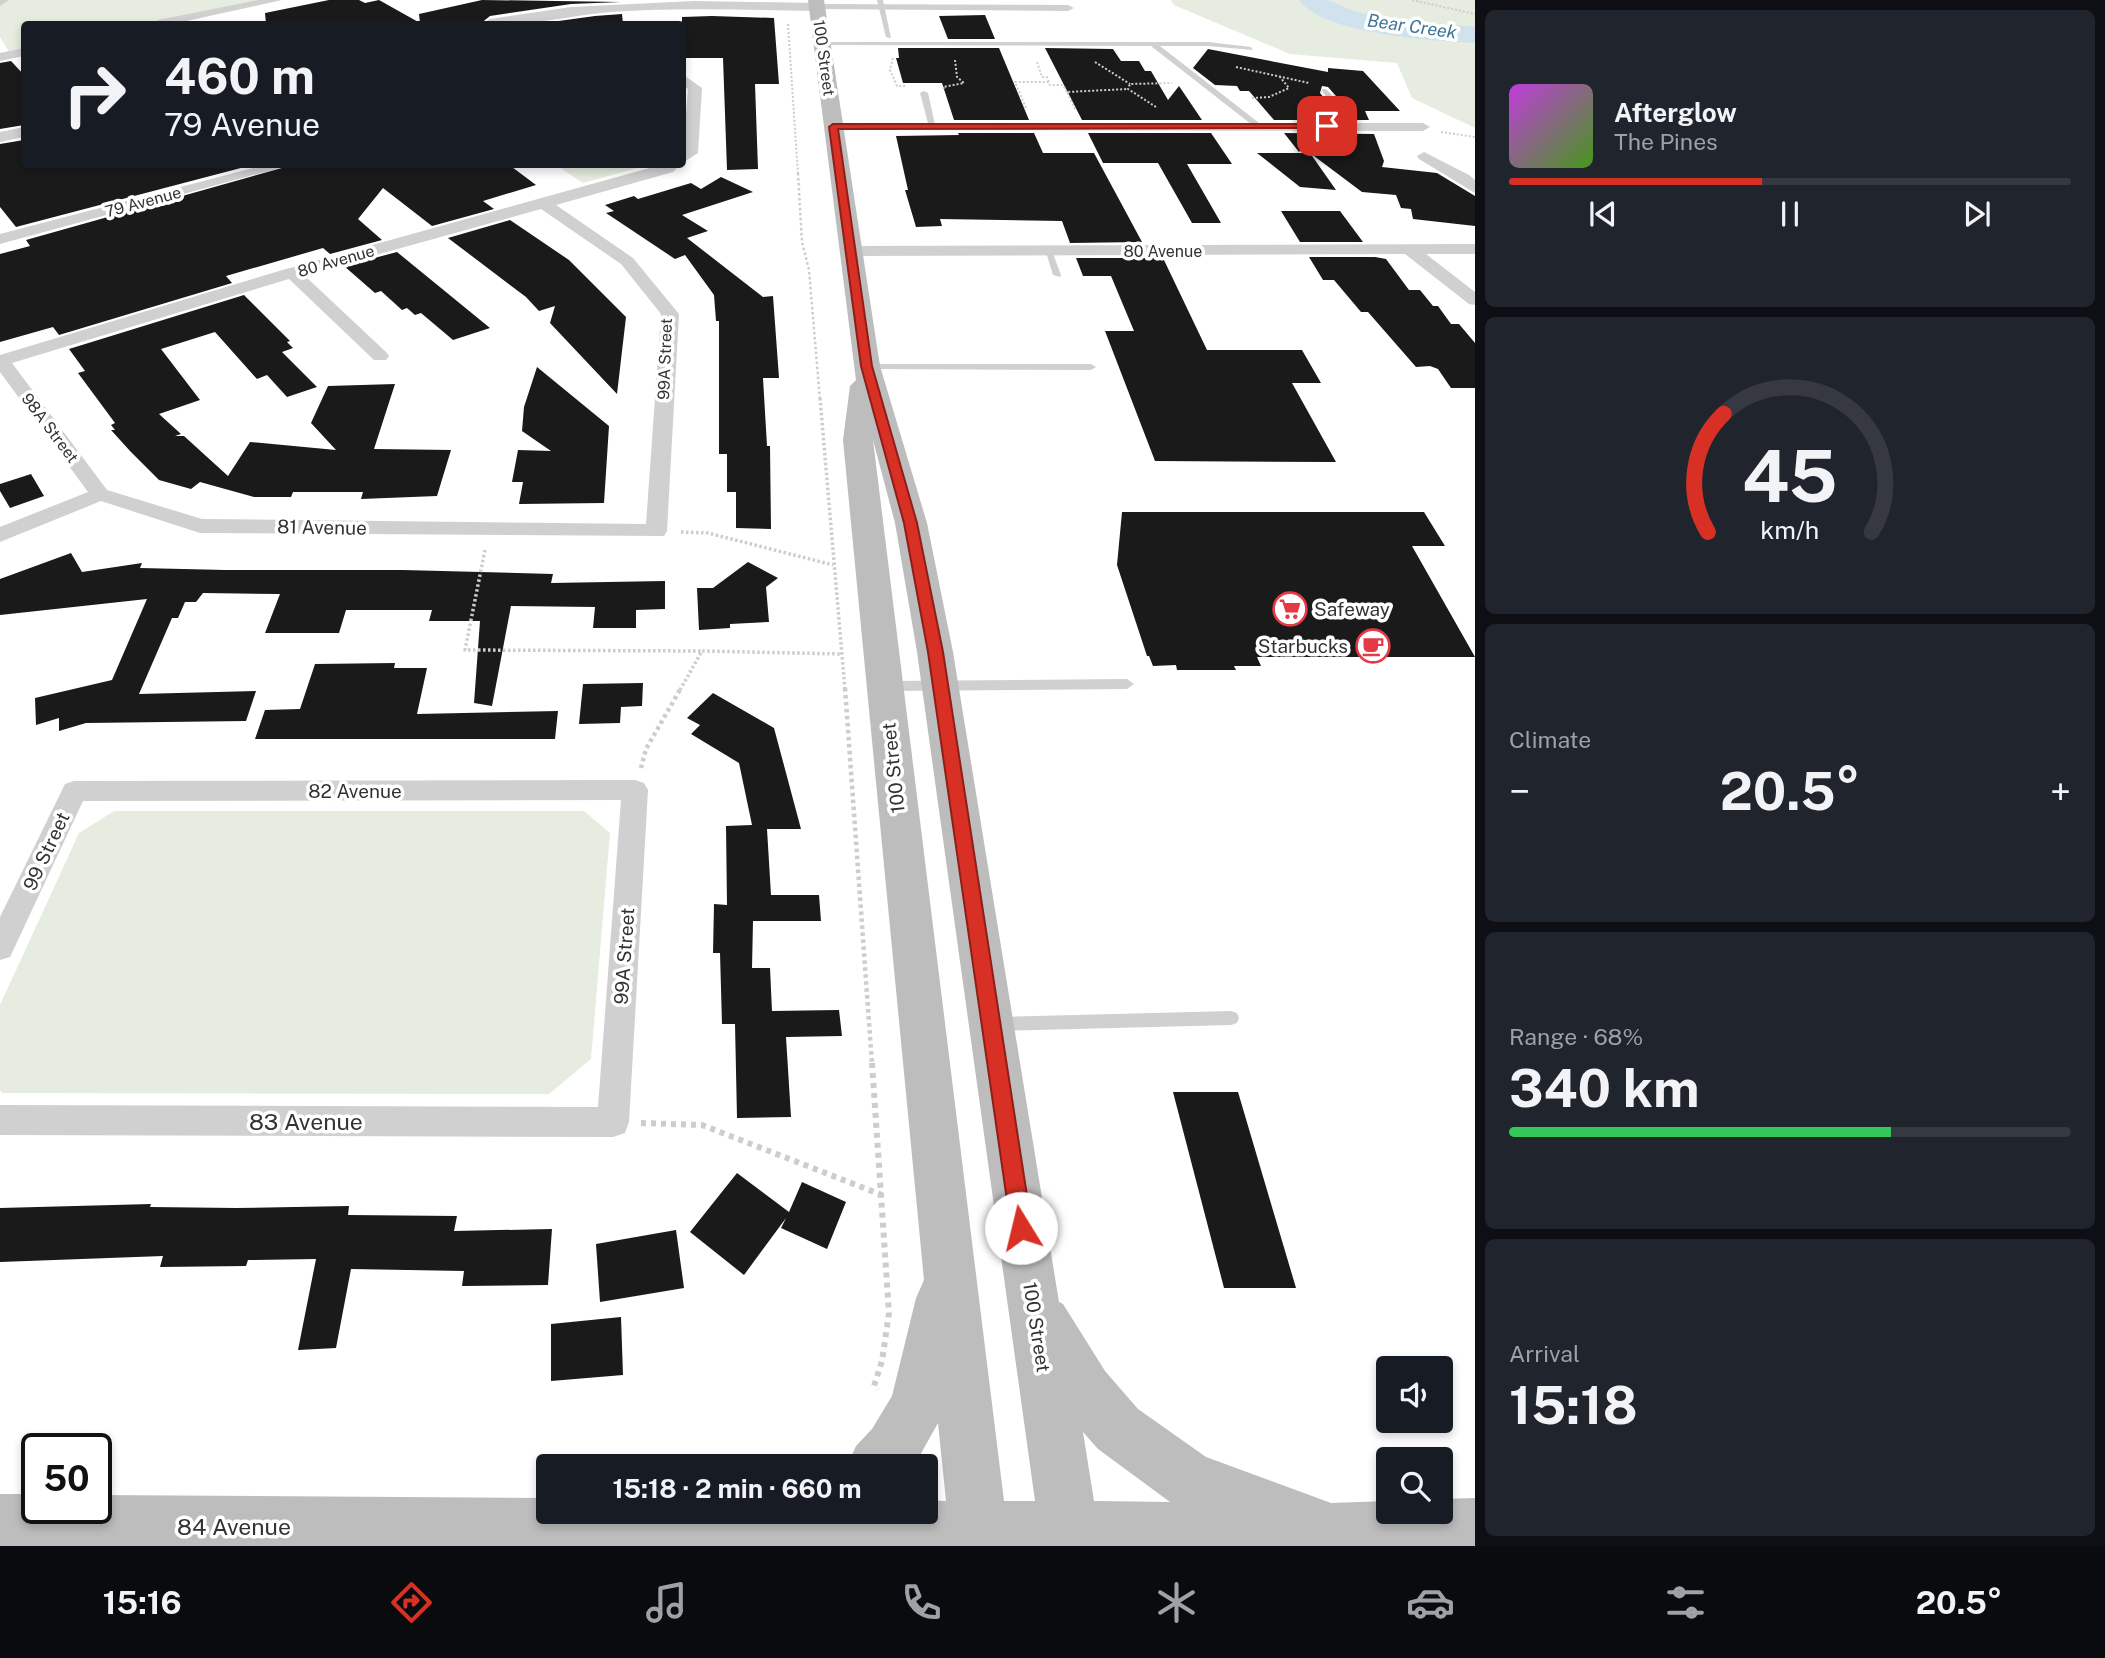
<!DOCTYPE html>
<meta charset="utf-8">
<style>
:root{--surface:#171b24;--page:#20242c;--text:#f1f3f6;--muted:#9ea1a6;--line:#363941;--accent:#d93025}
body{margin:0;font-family:"Public Sans",sans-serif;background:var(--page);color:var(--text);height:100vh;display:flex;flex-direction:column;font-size:26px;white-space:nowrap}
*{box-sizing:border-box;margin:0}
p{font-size:23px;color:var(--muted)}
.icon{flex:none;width:38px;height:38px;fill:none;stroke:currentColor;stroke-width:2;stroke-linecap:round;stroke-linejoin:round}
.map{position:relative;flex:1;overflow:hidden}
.sheet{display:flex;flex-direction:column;gap:10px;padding:10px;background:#0d0f14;width:630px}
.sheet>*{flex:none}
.hud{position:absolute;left:21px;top:21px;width:665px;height:147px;border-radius:7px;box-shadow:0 4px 10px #0003;background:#171b24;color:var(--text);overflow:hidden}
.controls{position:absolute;left:1376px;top:1356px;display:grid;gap:14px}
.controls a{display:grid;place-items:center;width:77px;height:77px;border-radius:7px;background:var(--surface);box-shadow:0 4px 10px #0003;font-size:35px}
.speed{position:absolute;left:21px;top:1433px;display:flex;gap:14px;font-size:35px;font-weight:700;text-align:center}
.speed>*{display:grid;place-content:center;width:91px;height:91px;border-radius:50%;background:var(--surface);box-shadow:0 4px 10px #0003;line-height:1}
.speed .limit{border:4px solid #111;border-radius:10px;background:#fff;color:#111}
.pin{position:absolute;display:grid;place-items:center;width:60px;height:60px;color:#fff;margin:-30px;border-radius:14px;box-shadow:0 4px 10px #0006}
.me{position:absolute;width:77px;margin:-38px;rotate:351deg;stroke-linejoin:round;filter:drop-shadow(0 0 5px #0008)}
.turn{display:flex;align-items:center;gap:24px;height:147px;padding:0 28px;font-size:32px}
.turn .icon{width:91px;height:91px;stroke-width:2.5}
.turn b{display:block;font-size:49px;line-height:60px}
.big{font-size:52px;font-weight:700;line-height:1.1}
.sheet .widget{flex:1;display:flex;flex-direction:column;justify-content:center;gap:10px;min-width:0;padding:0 24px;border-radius:10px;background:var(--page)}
.sheet .dial{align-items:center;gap:0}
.dial svg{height:182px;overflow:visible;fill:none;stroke:var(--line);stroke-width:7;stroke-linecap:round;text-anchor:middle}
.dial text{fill:var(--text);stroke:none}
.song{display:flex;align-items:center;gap:21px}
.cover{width:84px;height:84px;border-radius:10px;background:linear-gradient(135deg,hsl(290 70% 55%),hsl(100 70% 35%))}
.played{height:7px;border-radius:4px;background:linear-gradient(90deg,var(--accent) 45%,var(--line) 45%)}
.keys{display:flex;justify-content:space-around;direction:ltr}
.heat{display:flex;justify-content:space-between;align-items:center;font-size:38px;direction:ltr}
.charge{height:10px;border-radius:5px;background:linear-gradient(90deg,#34c759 68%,var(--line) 0)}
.trip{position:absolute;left:536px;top:1454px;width:402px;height:70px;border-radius:7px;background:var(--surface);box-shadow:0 4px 10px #0003;font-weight:700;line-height:70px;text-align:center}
.menu{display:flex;height:112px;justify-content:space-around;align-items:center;background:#090b0e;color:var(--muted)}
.menu .icon{width:49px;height:49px}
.menu .selected{color:var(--accent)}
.menu b{font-size:32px;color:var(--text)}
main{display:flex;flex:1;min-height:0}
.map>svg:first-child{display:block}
</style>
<main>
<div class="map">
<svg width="1475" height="1546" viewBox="0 0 1475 1546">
<rect width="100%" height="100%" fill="#fff"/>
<g fill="#e6ecdf">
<path d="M3,0H276L158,24H24V52L11,55L0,37V3Z"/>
<path d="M1171,0H1475V128L1412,98L1397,63L1290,54L1174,5Z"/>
<path d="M556,165H648L583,183Z"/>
<path d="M114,811H584L610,833L591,1059L549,1094L2,1093L0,1090V1005L79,833Z"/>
</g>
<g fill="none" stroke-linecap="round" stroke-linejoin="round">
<path fill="#cfe2ee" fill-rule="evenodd" d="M1299,0H1328L1353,11L1389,19L1475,27V43C1435,41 1322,34 1299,0Z"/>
</g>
<g fill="#1a1a1a">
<path d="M329,0H359L365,3L379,0L420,23L419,14L482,0L621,2L571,4L490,16L480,24H266L265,13Z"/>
<path d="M622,14L623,24H537L595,16Z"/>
<path d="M985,15L995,39H948L939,16Z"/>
<path d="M712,16L774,18L779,84H755L758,169L727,170L723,58H682V17Z"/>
<path d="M898,48H999L1029,120H954L942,83H903L896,58H899Z"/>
<path d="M1045,48L1113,49L1121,61H1139L1145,71H1151L1168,100L1179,86L1202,120H1082Z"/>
<path d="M1208,49L1328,72V68L1363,71L1400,111H1365L1369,120H1357L1328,87L1322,86L1320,93L1342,120H1274L1249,91H1240L1237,86L1215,85L1193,68Z"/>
<path d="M11,61L24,75V125L0,129V63Z"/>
<path d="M958,133H1034L1043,153H1094L1142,242L1070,243L1062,221L940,219L942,226L916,227L905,190H908L896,136L959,135Z"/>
<path d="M1088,133H1211L1232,164H1187L1221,223H1192L1158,163H1103Z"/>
<path d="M1284,133L1374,134L1384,161L1382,167L1437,173L1475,196V226L1413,219L1411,209L1401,208L1396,195L1362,192L1310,153L1336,190L1300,187L1257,153H1309L1303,148L1299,152Z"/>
<path d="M24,140V164H256L16,227L0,207V144Z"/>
<path d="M296,164H508L536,185L483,201L494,209L432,226L383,188L358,219L382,240L330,254L323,248L226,276L232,283L59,335L53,327L0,342V254L30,246L26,240Z"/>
<path d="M721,177L753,192L682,215L708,231L687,238L763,297L773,296L779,378H763L767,446H770L771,529L736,528V492H727V454H719V321H716L714,295L685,255L675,259L606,213L614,211L605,205L634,196L638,199L691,183L701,189Z"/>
<path d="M1281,211H1340L1363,242H1300Z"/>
<path d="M510,220L569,260L626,317L617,394L550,323L555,306L539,311L526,297L448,238Z"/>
<path d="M397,252L490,328L453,340L421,313L415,315L407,308L402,310L381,291L375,293L344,266Z"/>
<path d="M1309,257H1375L1386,259L1409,290H1420L1433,306H1438L1451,324H1459L1475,343V388H1451L1438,369L1430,366L1416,367L1368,312H1361L1334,280H1323Z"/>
<path d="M1076,258H1163L1207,350H1302L1321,383H1292L1336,462L1155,461L1105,331H1134L1111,276H1083Z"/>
<path d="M244,295L290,341L287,342L293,348L282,352L317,387L287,397L267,375L257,379L215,332L161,349L200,400L159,414L181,434L175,436H184L228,476L250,442L336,450L311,423L328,386L395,384L374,449L451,450L437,496L361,499L363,492H293L291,497H254L200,482L191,489L159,480L130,451L111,430H115L111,425L115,423L78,373L85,371L69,349Z"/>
<path d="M537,367L609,426L604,503L519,504L523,482H512L518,450L551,451L522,431L524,407Z"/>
<path d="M31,474L44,496L10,508L0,491V484Z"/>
<path d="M1122,512H1424L1445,546H1412L1475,657H1257L1261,666H1234L1236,670H1177L1176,665L1153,666L1149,656H1147L1117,565Z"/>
<path d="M71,553L82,572L142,563L140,568L226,570H403L553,574L551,583L665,581V609L636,610V628H593L595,607L511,606L492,706L474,703L480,621H429L432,610H346L339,633H265L280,594L203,593L196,602H185L178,618H172L139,694L256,691L246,721L86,723L59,731V718L36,725L35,698L112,680L147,599L0,615V579Z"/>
<path d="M748,562L778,578L766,587L769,622L730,624V628L699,630L697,588H713Z"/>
<path d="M395,663L394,668H427L417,714L558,711L555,739H255L265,710L300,709L315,664Z"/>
<path d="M643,683L642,706L621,707L620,723L579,724L583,684Z"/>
<path d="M713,693L774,728L801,829H767L771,895H819L821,921H753L752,968H770L772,1011L839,1010L842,1036L786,1037L791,1117L737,1118L735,1024H722L720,953H713L714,904L727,905L726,826L752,825L739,763L691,734L700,725L687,718Z"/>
<path d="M1173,1092H1238L1296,1288H1224Z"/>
<path d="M737,1173L789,1212L802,1182L846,1202L827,1249L781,1228L786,1218L744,1275L690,1232Z"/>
<path d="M151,1204L150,1207L236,1208L349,1206L348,1215L457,1216L454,1231L552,1229L548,1285L462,1286L464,1271L351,1269L336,1348L298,1350L316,1259L248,1260L246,1266L160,1267L163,1256L0,1262V1208Z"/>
<path d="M676,1230L684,1288L600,1302L596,1244Z"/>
<path d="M621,1317L623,1375L551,1381V1324Z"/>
</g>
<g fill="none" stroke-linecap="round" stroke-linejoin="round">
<g stroke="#cdcdcd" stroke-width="2" stroke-dasharray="2 2" stroke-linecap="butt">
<path d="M1412,0L1475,14"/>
<path d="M788,24L798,175"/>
<path d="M893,58L890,70L897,86H907"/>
<path d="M1037,62L1042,77H1047L1050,85H1063L1067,92"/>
<path d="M1095,62L1130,84"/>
<path d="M1236,67L1309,83"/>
<path d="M944,89L943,87L964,83L957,77L955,60"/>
<path d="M1252,98L1269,97L1289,88L1280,77"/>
<path d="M1156,107L1128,89L1130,84L1172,83"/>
<path d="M1026,108L1015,82H1049"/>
<path d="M1075,109L1067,92L1128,89"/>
<path d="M1441,132L1475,137"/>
</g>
<path stroke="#cdcdcd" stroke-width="2.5" stroke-dasharray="2.5 2.5" stroke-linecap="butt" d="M798,173L802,242L809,270L820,400"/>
<g stroke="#cdcdcd" stroke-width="3.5" stroke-dasharray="2.5 2.5" stroke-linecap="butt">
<path d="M820,398L845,690"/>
<path d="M681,532L708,533L833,565"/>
<path d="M485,550L465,650L702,651"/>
<path d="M680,690L702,651L842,654"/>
</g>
<g stroke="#cdcdcd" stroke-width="4.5" stroke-dasharray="3.5 3.5" stroke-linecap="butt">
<path d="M845,688L872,1064"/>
<path d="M641,768L646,749L681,688"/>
</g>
<g stroke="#cdcdcd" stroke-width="6" stroke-dasharray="5 5" stroke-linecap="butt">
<path d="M872,1063L889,1313L882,1361L874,1386L877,1390"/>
<path d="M641,1123L702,1125L882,1195"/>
</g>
<g fill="#d0d0d0" fill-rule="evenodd">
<path d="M877,0H883L891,38L886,37Z"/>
<path d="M822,42H1208L1251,47L1253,50L1208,46H1160L1263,126L1256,128L1151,46L820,45Z"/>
<path d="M1322,89H1326L1358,125V129H1352L1322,91Z"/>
<path d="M924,91L928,93L936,129L929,127L920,93Z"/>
<path d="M1045,249L1052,251L1061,275L1060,277L1053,275Z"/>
<path d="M863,364H1091L1096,367L1091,370L866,369L861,366Z"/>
<path d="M1127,679L1134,684L1127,689L887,691L880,686L887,681Z"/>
<path d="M1231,1011L1237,1013L1239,1018L1237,1023L1231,1025L994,1031L988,1029L986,1024L988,1019L994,1017Z"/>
</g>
<g fill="#d0d0d0" fill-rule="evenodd">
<path d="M0,0H9L0,6Z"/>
<path d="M259,0H282L173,24H152L158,20Z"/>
<path d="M817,4L1068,5L1074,8L1068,11L813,9L811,7Z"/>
<path d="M24,48V56L0,61V53Z"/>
<path d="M682,74L702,88L698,153L682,163L688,89L682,85Z"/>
<path d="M833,123H1423L1430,127L1423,131L828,130V124Z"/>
<path d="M1424,152L1469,175L1475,180V193L1419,159L1417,156Z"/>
<path d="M268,164H294L0,244V234Z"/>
<path d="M664,164H681L673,172L556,205L633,258L679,314L667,531L664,536L200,533L101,501L0,542V527L88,492L0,372V355L286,269ZM541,209L621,264L661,314L646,524L202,519L107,490L12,363L289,279L374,360H386L389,356L386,352L304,275Z"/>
<path d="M1475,244V254H1426L1475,292V305L1469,304L1405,254L850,256L842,251L850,246Z"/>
<path d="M635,780L644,783L648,790L629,1122L625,1133L613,1137L0,1135V1105L598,1107L621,800L83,801L10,957L0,960V917L65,784L74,781Z"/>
</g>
<g fill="#d0d0d0" fill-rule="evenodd">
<path d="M694,1L817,3L824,7L817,11C749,10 680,7 611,12C569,15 524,28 482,24L490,19L571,7Z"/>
<path d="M24,127V137L0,142V132Z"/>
</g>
<path fill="#bdbdbd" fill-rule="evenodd" d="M808,0H824L880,366L927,523L953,652L1059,1302L1063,1304L1105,1371L1138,1409L1206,1457L1331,1503L1388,1501V1512H1440V1499L1475,1498V1546H0V1494H37V1508H96V1495L548,1498V1512H926V1500L946,1501L938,1423L914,1466H847L856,1446L872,1429L892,1396L916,1298L924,1280L843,440L850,386L856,380ZM873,440L895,523L917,652L1035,1501H1004ZM1083,1432L1098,1449L1170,1502L1094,1501Z"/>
</g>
<path fill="#d93025" stroke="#8d1f18" stroke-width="2" d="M1327,124L1330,128L838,129L872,366L917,523L943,652L1032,1228L1029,1236L1021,1239L1014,1236L1011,1228L928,652L904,523L861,366L829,127L833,124Z"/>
<defs>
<symbol id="supermarket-ring" viewBox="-11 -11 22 22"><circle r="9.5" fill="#fff" stroke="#e63946" stroke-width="1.5"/><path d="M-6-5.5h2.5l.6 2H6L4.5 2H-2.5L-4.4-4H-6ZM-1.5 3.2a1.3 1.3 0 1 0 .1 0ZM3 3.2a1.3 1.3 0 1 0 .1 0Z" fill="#e63946"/></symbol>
<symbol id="cafe-ring" viewBox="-11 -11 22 22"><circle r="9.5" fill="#fff" stroke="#e63946" stroke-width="1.5"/><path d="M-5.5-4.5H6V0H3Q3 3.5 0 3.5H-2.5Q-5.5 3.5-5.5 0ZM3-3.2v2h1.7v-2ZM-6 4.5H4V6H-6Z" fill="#e63946"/></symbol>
</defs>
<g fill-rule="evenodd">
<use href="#supermarket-ring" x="1271" y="590" width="38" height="38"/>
<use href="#cafe-ring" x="1354" y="627" width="38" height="38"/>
</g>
<g text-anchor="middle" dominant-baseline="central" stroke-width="7" stroke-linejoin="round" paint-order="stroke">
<g font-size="16" fill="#333" stroke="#fff">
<text transform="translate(824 58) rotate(82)">100 Street</text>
<text transform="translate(143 202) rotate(-15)">79 Avenue</text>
<text x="1163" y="251">80 Avenue</text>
<text transform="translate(336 261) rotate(-16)">80 Avenue</text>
<text transform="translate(665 359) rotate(-88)">99A Street</text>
<text transform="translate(50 428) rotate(53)">98A Street</text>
</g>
<g font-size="18" font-style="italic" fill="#3f7597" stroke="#fff">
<text transform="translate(1412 26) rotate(8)">Bear Creek</text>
</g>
<g font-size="19" fill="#333" stroke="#fff">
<text transform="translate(322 527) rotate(1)">81 Avenue</text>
<text transform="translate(893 768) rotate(-96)">100 Street</text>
<text x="355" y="791">82 Avenue</text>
<text transform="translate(46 851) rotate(-65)">99 Street</text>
<text transform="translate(624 956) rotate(-86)">99A Street</text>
<text transform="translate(1037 1327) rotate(81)">100 Street</text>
</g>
<g font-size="19" fill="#333" stroke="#fff" text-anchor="start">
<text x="1314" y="609">Safeway</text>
<text x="1348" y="646" text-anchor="end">Starbucks</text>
</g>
<g font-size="23" fill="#333" stroke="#fff">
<text x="306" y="1121">83 Avenue</text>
<text x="234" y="1526">84 Avenue</text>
</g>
</g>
</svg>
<div class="controls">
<a><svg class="icon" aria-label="sound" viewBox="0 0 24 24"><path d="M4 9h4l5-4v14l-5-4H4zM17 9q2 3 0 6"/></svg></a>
<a><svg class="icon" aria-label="search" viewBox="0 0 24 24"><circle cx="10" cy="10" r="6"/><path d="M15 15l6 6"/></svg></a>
</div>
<div class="speed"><div class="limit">50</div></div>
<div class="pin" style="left:1327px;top:126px;background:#d93025"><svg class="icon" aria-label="arrive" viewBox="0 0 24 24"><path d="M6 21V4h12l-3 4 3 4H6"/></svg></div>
<svg class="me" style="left:1021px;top:1228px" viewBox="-20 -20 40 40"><circle r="19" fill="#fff"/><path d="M0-13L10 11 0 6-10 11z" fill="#d93025"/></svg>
<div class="trip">15:18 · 2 min · 660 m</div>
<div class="hud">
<div class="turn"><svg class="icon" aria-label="right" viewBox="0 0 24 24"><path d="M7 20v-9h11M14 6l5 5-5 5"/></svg><div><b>460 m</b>79 Avenue</div></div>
</div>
</div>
<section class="sheet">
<div class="widget">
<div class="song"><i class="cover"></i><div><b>Afterglow</b><p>The Pines</p></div></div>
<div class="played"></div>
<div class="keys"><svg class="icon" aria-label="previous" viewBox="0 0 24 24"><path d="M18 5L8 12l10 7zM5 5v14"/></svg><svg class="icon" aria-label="pause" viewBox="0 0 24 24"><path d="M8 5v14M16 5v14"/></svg><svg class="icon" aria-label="next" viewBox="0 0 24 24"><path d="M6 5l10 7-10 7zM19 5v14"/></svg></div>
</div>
<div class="widget dial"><svg viewBox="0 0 100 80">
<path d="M14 69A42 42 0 1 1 86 69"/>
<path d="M14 69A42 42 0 0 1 21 17" stroke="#d93025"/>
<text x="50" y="56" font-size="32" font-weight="700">45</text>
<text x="50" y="72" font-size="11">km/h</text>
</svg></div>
<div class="widget"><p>Climate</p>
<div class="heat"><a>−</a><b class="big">20.5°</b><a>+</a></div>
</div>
<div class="widget"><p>Range · 68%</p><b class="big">340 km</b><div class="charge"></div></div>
<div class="widget"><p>Arrival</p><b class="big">15:18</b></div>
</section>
</main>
<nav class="menu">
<b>15:16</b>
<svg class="icon selected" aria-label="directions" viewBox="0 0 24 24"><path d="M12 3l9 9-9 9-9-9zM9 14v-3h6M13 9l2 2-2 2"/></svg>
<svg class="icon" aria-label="music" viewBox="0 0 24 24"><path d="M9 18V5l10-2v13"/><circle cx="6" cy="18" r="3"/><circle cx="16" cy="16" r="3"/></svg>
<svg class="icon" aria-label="phone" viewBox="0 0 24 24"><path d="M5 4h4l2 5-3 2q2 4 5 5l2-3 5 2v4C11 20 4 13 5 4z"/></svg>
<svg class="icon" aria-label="climate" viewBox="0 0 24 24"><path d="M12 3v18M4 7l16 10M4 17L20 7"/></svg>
<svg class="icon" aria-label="car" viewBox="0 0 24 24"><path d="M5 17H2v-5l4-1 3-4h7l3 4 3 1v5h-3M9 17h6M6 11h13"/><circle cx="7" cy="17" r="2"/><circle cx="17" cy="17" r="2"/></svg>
<svg class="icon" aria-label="filters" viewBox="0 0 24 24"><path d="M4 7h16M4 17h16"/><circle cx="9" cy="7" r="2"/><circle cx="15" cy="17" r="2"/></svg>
<b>20.5°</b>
</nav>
